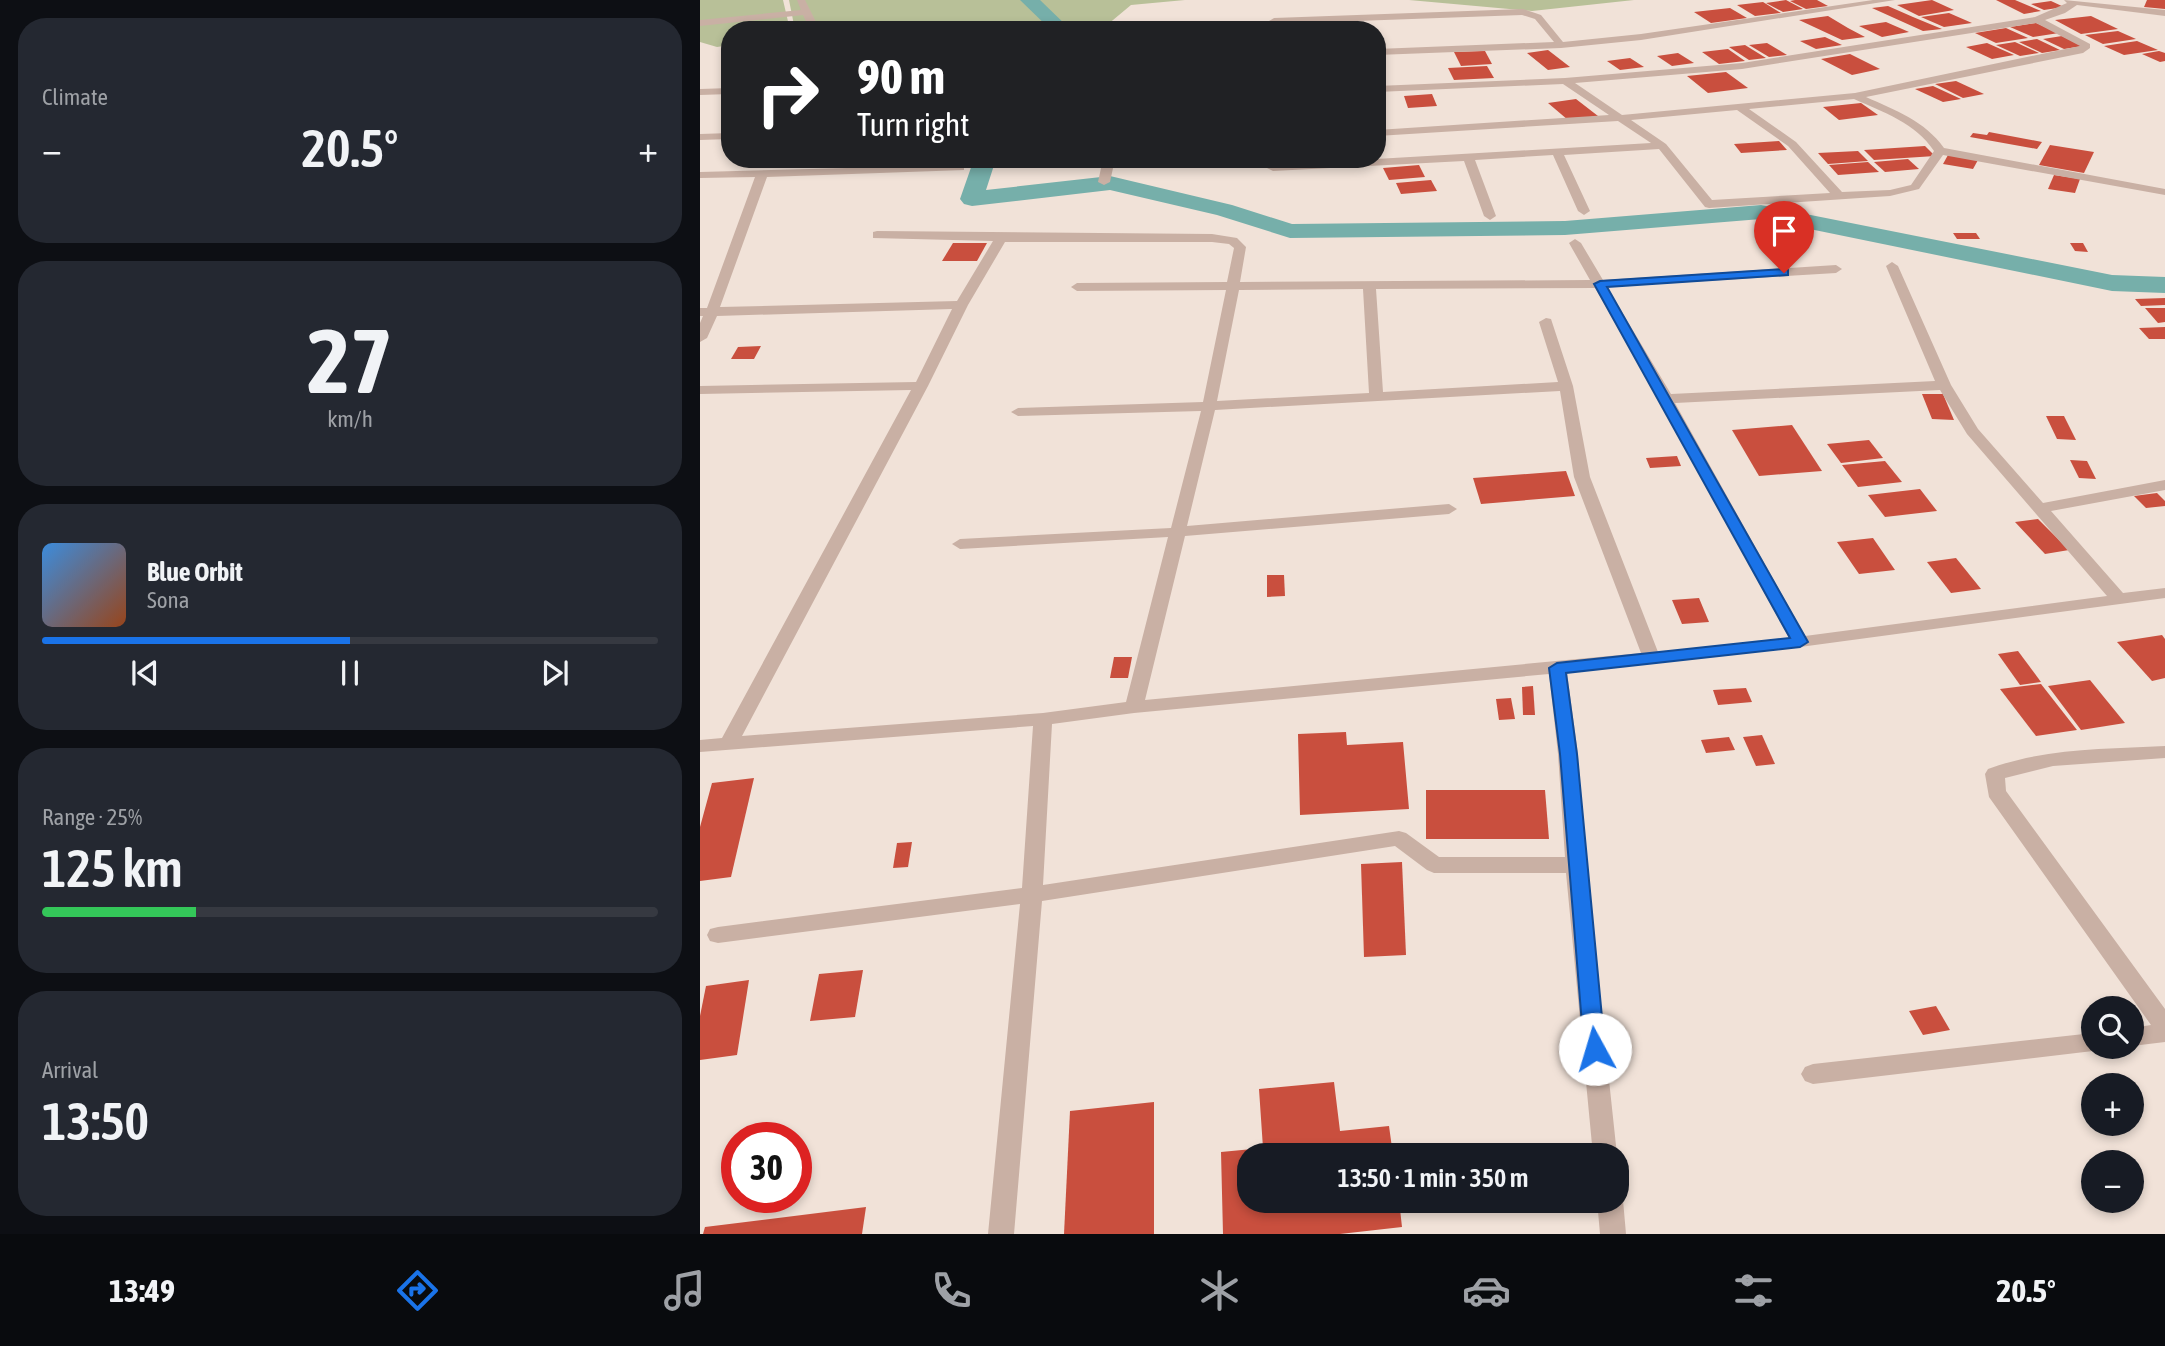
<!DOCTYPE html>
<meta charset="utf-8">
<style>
:root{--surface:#171b24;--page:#242831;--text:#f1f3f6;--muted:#9ea1a6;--line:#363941;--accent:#1a73e8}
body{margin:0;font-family:"Asap Condensed",sans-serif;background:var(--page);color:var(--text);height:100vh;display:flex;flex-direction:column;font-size:26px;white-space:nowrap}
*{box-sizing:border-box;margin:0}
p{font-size:23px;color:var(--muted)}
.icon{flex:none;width:38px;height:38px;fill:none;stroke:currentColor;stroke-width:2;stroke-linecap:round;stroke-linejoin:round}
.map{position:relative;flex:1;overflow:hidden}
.panel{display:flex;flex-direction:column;gap:18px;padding:18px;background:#0d0f14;width:700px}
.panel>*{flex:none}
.banner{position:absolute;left:21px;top:21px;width:665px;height:147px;border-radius:28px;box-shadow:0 4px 10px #0003;background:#202124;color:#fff;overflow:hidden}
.buttons{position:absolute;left:1381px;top:996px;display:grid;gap:14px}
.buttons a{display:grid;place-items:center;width:63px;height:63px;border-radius:50%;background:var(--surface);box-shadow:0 4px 10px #0003;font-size:35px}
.speed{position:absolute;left:21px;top:1122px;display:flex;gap:14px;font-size:35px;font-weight:700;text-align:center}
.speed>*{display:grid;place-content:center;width:91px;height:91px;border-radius:50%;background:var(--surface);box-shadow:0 4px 10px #0003;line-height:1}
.speed .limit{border:10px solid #d22;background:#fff;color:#111}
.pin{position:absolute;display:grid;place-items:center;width:60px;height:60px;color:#fff;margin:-72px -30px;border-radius:50% 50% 50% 0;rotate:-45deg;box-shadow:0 0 7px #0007}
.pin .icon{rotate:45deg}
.me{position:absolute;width:77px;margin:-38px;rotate:354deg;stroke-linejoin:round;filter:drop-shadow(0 0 5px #0008)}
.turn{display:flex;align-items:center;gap:24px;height:147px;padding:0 21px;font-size:32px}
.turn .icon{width:91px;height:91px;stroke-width:2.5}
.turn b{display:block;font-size:49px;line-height:60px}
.big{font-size:52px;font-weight:600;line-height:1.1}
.panel .card{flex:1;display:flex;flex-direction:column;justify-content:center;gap:10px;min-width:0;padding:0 24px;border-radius:28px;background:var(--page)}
.panel .dial{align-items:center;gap:0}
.dial b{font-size:91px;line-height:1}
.song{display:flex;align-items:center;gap:21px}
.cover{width:84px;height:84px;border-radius:10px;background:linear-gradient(135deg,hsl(210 70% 55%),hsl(20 70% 35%))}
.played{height:7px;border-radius:4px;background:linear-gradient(90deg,var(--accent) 50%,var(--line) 50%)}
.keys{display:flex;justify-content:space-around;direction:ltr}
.heat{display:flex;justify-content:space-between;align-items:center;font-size:38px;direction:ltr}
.charge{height:10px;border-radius:5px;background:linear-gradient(90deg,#34c759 25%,var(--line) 0)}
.trip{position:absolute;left:537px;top:1143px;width:392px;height:70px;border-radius:28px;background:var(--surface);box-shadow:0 4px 10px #0003;font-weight:600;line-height:70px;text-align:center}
.tabs{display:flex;height:112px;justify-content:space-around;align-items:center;background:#090b0e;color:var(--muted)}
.tabs .icon{width:49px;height:49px}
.tabs .active{color:var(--accent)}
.tabs b{font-size:32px;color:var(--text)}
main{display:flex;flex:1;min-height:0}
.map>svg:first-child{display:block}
</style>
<main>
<section class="panel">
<div class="card"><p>Climate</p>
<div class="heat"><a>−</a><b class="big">20.5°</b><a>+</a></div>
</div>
<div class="card dial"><b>27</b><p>km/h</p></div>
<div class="card">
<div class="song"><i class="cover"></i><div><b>Blue Orbit</b><p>Sona</p></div></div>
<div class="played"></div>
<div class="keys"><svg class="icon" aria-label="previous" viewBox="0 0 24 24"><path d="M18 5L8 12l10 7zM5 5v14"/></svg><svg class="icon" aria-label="pause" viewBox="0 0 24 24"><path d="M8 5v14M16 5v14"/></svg><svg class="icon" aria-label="next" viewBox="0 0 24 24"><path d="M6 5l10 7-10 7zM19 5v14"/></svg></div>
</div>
<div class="card"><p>Range · 25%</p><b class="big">125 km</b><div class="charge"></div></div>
<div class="card"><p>Arrival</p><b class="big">13:50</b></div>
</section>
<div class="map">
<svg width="1465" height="1234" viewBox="0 0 1465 1234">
<rect width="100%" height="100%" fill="#f1e2d8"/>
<g fill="#b8c098">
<path d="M0,0H83L90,30H30V45L17,47L0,42Z"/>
<path d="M89,0H485L431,5L401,30H95Z"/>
<path d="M709,0H934L832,11Z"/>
</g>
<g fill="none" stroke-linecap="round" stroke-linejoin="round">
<g fill="#76afaa" fill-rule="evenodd">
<path d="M320,0H340L371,30H351Z"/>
<path d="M274,159H296L286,190L410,176L532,205L592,224L865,221L1061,205L1412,275L1465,277V293L1412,291L1061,219L865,235L590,238L517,215L410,190L272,206L264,204L260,199Z"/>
</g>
</g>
<g fill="#c94f3e">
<path d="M1086,0L1103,9L1083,12L1066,3Z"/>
<path d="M1095,0H1117L1128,6L1106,9L1090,1Z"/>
<path d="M1232,0L1254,10L1219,16L1197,5Z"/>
<path d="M1296,0H1315L1341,11L1324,14Z"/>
<path d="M1447,0H1465V9L1444,7Z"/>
<path d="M1351,1L1364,7L1344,10L1331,4Z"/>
<path d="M1063,2L1081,13L1055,16L1037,5Z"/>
<path d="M1188,6L1213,17L1242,29L1223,31L1172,8Z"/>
<path d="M1030,8L1047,18L1011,23L994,12Z"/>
<path d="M1249,13L1272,23L1244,27L1221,17Z"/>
<path d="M1128,16L1148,28L1165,37L1142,40L1099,20Z"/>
<path d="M1391,16L1418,29L1381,34L1355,20Z"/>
<path d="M1186,22L1209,32L1182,37L1159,26Z"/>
<path d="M1336,23L1359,33L1333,37L1310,27Z"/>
<path d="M1306,28L1328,38L1296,43L1275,33Z"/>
<path d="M1418,31L1436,39L1403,44L1385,35Z"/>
<path d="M1362,36L1383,46L1364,49L1343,39Z"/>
<path d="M1125,37L1142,45L1116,49L1100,41Z"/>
<path d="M1337,39L1360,50L1342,53L1319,42Z"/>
<path d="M1437,41L1458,50L1424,55L1404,46Z"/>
<path d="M1315,42L1339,53L1320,56L1296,45Z"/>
<path d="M1067,43L1087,55L1069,57L1049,45Z"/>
<path d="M1287,43L1314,55L1292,59L1266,47Z"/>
<path d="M1045,45L1066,58L1049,60L1029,47Z"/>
<path d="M1028,49L1045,61L1019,64L1002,52Z"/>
<path d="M848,50L870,67L848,70L827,53Z"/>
<path d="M785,51L792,64L761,66L754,52Z"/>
<path d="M1459,51L1465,53V61L1460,62L1442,54Z"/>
<path d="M978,53L994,63L972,66L957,56Z"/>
<path d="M1150,54L1180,69L1152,75L1121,59Z"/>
<path d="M930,58L944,67L920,70L907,61Z"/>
<path d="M787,66L794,78L754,80L748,68Z"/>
<path d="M1026,72L1048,88L1008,93L987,76Z"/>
<path d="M1256,81L1284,94L1263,98L1235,84Z"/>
<path d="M1233,86L1261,99L1243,102L1215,89Z"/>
<path d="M732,94L737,106L708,108L704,96Z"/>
<path d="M876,99L898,116L868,120L848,103Z"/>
<path d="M1161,103L1178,115L1139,120L1123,107Z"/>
<path d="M1289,132L1342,142L1337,149L1270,137L1273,133L1287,135Z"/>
<path d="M1079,141L1087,150L1041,153L1034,144Z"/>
<path d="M1350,145L1394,152L1384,173L1339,165Z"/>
<path d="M1225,146L1235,156L1174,160L1164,150Z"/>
<path d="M1158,151L1168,161L1128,164L1118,153Z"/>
<path d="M1248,155L1278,160L1273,169L1243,164Z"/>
<path d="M1208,159L1219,169L1185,172L1174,162Z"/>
<path d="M1168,162L1179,172L1138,175L1129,165Z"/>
<path d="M719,165L725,177L689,180L683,168Z"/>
<path d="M1354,175L1380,179L1375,193L1348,189Z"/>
<path d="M731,180L737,191L701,194L696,183Z"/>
<path d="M1253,233H1276L1280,239H1257Z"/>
<path d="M253,243H287L277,261H242Z"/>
<path d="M1370,243H1383L1388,252L1375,251Z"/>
<path d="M1465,298V305L1441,306L1435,299Z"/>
<path d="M1445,308H1465V322L1458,323Z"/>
<path d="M1465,327V339H1449L1439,328Z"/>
<path d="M61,346L54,359H31L38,347Z"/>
<path d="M1222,394H1243L1254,420L1232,419Z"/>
<path d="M1346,416H1364L1376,440L1357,439Z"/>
<path d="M1092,425L1122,471L1059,476L1032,430Z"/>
<path d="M1169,440L1183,458L1141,463L1127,444Z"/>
<path d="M977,456L981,466L950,468L946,458Z"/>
<path d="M1370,460L1387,461L1396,479L1379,478Z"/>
<path d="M1185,461L1202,482L1158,487L1142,465Z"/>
<path d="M866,471L875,496L781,504L773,478Z"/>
<path d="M1220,489L1237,511L1185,517L1168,495Z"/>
<path d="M1457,493L1465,501V506L1446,508L1434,496Z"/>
<path d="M1338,519L1369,550L1345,554L1315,522Z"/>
<path d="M1173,538L1195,570L1159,574L1137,542Z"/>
<path d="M1256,558L1281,589L1251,593L1227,562Z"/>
<path d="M567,575H584L585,596L567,597Z"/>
<path d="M999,598L1009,622L982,624L972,600Z"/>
<path d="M1462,635L1465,639V678L1452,681L1417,642Z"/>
<path d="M1318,651L1341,682L1320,685L1298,654Z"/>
<path d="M414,657H432L428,678H410Z"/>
<path d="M1390,680L1425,723L1381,730L1348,686Z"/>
<path d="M1341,684L1377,730L1336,736L1300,689Z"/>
<path d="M833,686L835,715H823L822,687Z"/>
<path d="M1046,688L1052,702L1018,705L1013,690Z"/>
<path d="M811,698L815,719L799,720L796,699Z"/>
<path d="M646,732L647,745L703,742L709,809L600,815L598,734Z"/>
<path d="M1062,735L1075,764L1056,766L1043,737Z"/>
<path d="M1029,737L1035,750L1006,753L1001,740Z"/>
<path d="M54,778L31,877L0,881V827L12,783Z"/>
<path d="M726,790H845L849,839H726Z"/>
<path d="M212,842L208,867L193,868L197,843Z"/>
<path d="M702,862L706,955L664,957L661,864Z"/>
<path d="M163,970L155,1017L110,1021L119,974Z"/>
<path d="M49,980L37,1055L0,1060V1016L6,986Z"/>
<path d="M1236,1006L1250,1030L1223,1035L1209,1011Z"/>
<path d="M634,1082L640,1131L689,1126L693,1155H550V1200H699L702,1227L640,1234H523L521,1152L563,1148L559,1089Z"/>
<path d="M454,1102V1234H364L370,1111Z"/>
<path d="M166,1207L162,1234H3L5,1227Z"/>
</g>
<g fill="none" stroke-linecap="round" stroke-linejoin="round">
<g fill="#c9b0a4" fill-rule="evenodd">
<path d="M97,0H105L120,30H110L103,15L0,26V20L101,10Z"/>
<path d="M1173,0H1195L941,40L861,48L677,55V49L854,42L835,19L822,15L574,24L569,21L574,18L823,9L841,15L863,42L941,34Z"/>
<path d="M1364,0L1465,10V16L1377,5L1365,13L1345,20L1390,44V48L1383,53L1166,97C1195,110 1225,121 1244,148L1465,189V195L1243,155L1219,189L1190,196L1009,208L1005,207L959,149L864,155L890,211L884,215L878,211L853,155L775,160L796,216L790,220L784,216L764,161L573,171L567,168L573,165L951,143L918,121L677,136V130L909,115L863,84L677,92V86L865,78L1042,63L1335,17L1367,3ZM1336,23L1380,46L1155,93L922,115L875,83L1042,69ZM1154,99C1183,112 1216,123 1234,151L1211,185L1190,190L1142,192L1096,142L1049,109ZM1037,110L1088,146L1130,193L1012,200L966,144L931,120Z"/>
<path d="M442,24L445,25L447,30H437Z"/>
<path d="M30,88V94L0,95V89Z"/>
<path d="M30,133V139L0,140V134Z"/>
<path d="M403,159H415L410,182L404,185L398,182Z"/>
<path d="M260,165L264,166V170L67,177L20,307L257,301L293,241L173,238V232L177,231L512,234L537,238L546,247L540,282L890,280L869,243L875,239L881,243L903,280L1136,265L1142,269L1136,273L907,287L971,394L1235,381L1186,266L1192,262L1198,266L1251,385L1278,429L1343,503L1465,480V490L1351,511L1423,593L1465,588V598L1100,647L867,673L878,754L885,855L917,1155V1156L893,1155L866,873H734L727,870L695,846L342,901L314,1234H288L320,904L18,943L10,941L7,935L10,929L18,927L322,888L333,726L0,752V740L22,738L211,390L0,394V386L216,382L252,309L17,316L7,338L0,342V323L3,316H0V308H7L55,177L0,178V172ZM305,242H512L529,244L534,248L527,282L377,283L371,287L377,291L526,290L503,402L318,408L311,412L318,416L501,411L471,528L260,539L252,544L260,549L468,537L426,702L343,713L42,736L228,386L268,305ZM895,288L959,399L1089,638L958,652L890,477L873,386L851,319L846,318L839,322L858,382L683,392L676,289ZM663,289L669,393L517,401L539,290ZM1240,390L1267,434L1407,596L1105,636L975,403ZM860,391L874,477L941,653L445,700L485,536L749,514L757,509L749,504L487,526L515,410ZM849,674L858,754L865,857H739L706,833L699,831L343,885L352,724L434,713Z"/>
<path d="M1465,746V758L1353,766L1305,778L1306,791L1465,1009V1042L1432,1046V1028L1451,1025L1289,797L1285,774L1288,769C1344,748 1406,749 1465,746Z"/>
<path d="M1393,1033V1046H1402L1393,1051L1113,1084L1105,1081L1101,1074L1105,1067L1113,1064Z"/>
<path d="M917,1191L923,1200L926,1234H900L897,1200H917Z"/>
</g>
</g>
<path fill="#1a73e8" stroke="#114b97" stroke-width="2" d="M1084,269L1088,270V275L907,287L1108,642L1100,647L866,673L877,754L905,1049L902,1056L895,1058L887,1056L884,1049L860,754L849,668L857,663L1090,638L894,284L900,281Z"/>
</svg>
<div class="buttons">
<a><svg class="icon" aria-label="search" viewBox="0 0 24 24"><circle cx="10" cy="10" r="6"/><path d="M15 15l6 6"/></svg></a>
<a>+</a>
<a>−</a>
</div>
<div class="speed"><div class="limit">30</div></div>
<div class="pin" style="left:1084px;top:273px;background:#d93025"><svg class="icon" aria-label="arrive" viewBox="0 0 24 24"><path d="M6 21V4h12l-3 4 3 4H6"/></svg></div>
<svg class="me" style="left:895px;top:1049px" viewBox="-20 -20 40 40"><circle r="19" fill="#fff"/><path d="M0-13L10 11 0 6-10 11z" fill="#1a73e8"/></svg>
<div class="trip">13:50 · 1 min · 350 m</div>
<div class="banner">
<div class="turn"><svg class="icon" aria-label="right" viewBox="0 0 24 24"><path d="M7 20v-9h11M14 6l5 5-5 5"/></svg><div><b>90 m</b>Turn right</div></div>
</div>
</div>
</main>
<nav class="tabs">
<b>13:49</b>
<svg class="icon active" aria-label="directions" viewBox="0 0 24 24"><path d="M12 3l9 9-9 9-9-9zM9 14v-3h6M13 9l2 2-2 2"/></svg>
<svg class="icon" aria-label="music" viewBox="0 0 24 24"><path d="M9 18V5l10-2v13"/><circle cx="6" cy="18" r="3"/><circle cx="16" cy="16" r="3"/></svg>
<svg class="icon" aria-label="phone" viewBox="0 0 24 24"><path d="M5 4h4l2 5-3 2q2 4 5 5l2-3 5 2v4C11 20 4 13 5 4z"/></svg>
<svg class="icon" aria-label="climate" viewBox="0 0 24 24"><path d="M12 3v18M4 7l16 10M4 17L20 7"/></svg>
<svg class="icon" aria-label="car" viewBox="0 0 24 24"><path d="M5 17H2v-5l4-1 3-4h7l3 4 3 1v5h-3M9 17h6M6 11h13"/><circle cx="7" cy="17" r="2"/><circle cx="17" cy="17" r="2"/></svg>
<svg class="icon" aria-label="filters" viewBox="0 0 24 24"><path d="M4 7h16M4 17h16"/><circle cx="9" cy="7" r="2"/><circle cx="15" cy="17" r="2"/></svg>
<b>20.5°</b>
</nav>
